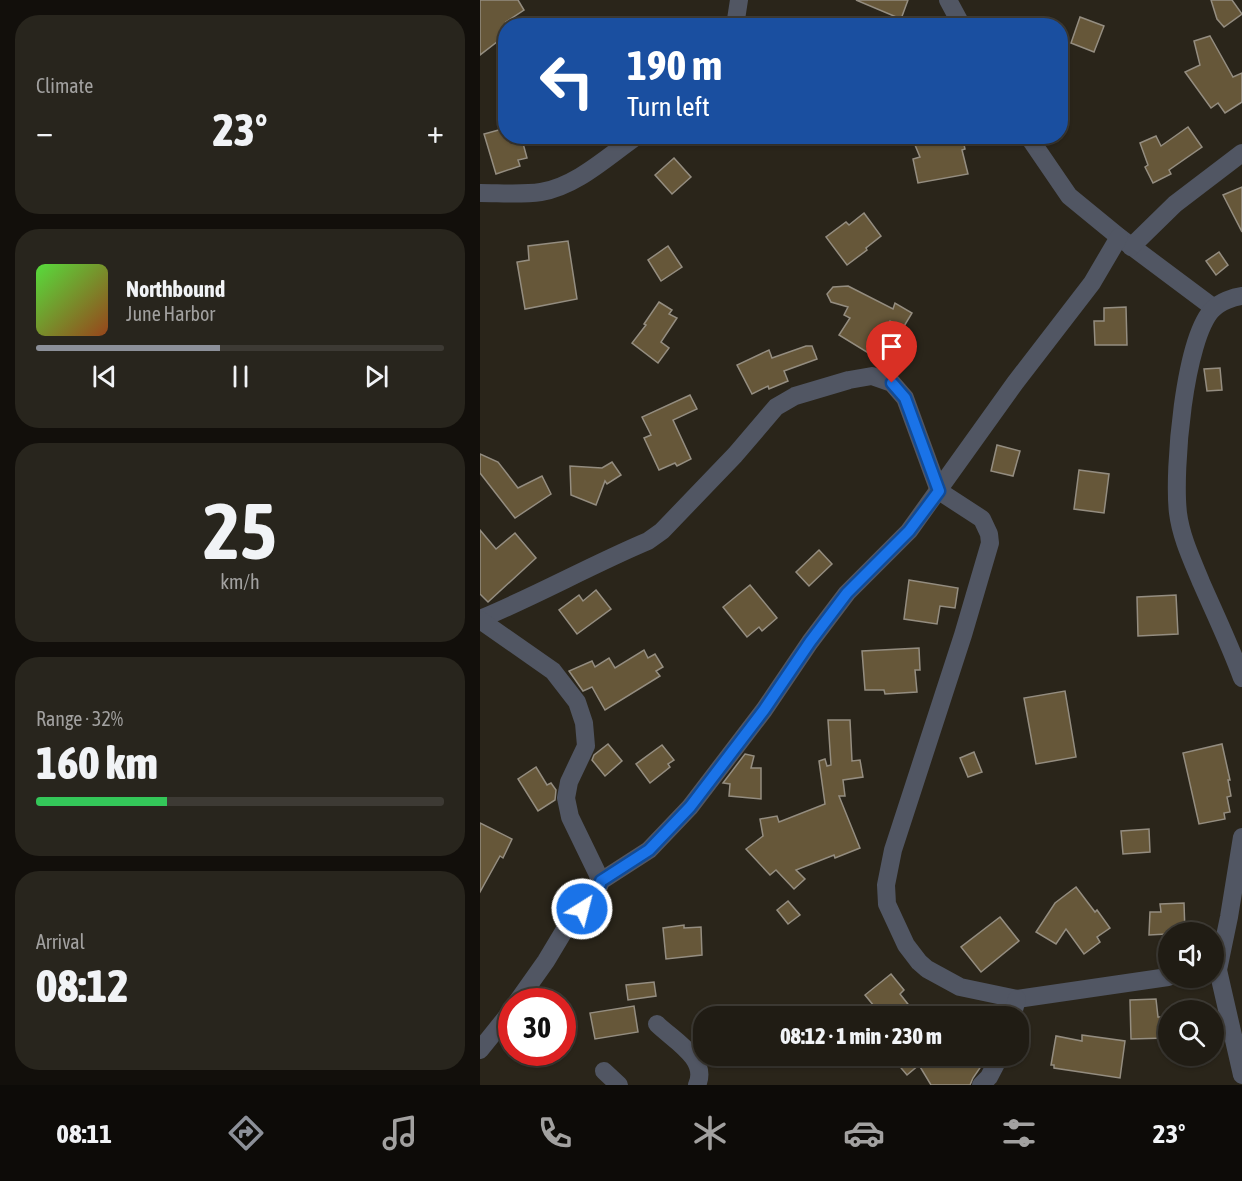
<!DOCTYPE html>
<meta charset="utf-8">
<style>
:root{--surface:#201c14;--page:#28251d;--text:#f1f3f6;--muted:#a2a1a0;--line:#3d3a34;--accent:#8c9099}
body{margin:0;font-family:"Asap Condensed",sans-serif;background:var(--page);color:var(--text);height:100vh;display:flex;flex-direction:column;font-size:22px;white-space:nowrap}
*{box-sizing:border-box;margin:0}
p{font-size:20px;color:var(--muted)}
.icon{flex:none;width:33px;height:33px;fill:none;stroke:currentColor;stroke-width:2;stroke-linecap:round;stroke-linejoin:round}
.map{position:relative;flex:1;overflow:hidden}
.drawer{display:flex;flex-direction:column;gap:15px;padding:15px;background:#120f0b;width:480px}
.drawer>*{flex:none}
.top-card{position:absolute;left:18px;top:18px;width:570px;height:126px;border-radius:24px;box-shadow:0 2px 4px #0004,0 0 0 2px var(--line);background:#1a4fa0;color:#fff;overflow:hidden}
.fabs{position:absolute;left:678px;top:922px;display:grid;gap:12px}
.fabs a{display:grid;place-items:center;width:66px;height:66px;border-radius:50%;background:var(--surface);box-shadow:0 2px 4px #0004,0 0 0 2px var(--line);font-size:30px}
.speed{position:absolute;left:18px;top:988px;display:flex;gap:12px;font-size:30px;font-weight:700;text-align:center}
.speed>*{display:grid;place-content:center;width:78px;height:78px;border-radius:50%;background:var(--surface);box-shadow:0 2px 4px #0004,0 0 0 2px var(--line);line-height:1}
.speed .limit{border:9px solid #d22;background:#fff;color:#111}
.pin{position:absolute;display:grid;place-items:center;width:51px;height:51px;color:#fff;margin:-62px -26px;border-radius:50% 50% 50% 0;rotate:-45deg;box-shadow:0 0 6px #0007}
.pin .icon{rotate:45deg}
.me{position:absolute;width:66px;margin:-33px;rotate:36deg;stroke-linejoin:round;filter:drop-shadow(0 0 4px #0008)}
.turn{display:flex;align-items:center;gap:21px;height:126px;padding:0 30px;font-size:27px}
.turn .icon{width:78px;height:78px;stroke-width:2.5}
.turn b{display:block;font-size:42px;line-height:51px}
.big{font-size:45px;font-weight:800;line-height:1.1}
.drawer .card{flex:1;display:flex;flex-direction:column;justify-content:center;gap:9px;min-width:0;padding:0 21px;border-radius:24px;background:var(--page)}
.drawer .dial{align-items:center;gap:0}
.dial b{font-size:78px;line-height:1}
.song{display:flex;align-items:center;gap:18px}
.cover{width:72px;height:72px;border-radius:9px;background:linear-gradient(135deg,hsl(110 70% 55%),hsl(20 70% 35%))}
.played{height:6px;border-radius:3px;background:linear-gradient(90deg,var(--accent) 45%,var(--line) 45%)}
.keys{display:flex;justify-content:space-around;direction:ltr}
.heat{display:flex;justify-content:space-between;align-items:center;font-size:33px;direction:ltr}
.charge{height:9px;border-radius:4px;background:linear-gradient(90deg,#34c759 32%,var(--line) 0)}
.trip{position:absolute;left:213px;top:1006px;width:336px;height:60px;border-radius:24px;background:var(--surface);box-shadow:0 2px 4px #0004,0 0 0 2px var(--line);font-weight:800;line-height:60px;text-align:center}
.menu{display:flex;height:96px;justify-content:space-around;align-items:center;background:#0d0b08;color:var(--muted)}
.menu .icon{width:42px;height:42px}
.menu .active{color:var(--accent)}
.menu b{font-size:27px;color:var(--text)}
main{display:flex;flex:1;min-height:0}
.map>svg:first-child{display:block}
</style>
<main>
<section class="drawer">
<div class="card"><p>Climate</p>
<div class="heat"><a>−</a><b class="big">23°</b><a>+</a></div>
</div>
<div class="card">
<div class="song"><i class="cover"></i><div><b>Northbound</b><p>June Harbor</p></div></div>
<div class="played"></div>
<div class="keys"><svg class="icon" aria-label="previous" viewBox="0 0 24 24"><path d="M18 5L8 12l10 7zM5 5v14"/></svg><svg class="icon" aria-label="pause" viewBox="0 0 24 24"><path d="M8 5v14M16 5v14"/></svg><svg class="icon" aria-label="next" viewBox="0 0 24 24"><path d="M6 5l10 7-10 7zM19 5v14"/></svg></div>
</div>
<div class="card dial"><b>25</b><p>km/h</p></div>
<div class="card"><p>Range · 32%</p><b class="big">160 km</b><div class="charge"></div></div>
<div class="card"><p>Arrival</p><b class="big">08:12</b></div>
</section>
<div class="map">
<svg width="762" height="1085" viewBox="0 0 762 1085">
<rect width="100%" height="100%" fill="#2a251a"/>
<g fill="#665739" stroke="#948d80" stroke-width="1.5">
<path d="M0,0H38L44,10L26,22V35L0,55Z"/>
<path d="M376,0H428L421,19Z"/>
<path d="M731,0H752L762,14L744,27L737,19Z"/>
<path d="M600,17L624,26L614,52L591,43Z"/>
<path d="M730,36L753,77L762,73V102L745,113L738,103L731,108L705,72L720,65L714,41Z"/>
<path d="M708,127L722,147L689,170L691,174L673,183L665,167L668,165L660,143L676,136L681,146Z"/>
<path d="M26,128V136H41L47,158L38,160L40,166L16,174L4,134Z"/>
<path d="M474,136H482L485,149L482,150L488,174L438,183L433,159L440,157L435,145Z"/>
<path d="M194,158L211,177L192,194L175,175Z"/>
<path d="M762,187V232L743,195Z"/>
<path d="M384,213L401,236L386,248L387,250L367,265L346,237L366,222L369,225Z"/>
<path d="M88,241L97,299L45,309L37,262L49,260L48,246Z"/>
<path d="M188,246L202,267L181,281L168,260Z"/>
<path d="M739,252L748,265L736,275L726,261Z"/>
<path d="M368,286L413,309L415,303L432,313L423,328L410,321L390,354L359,335L370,318L364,315L368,307L351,302L347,294L353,287Z"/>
<path d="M179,302L192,310L189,314L197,318L181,342L189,348L178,363L152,343L166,325L164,324Z"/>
<path d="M646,307L647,345H615L614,321H624V308Z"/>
<path d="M326,346H332L337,359L304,371L308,381L289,389L288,386L272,394L257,365L289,350L292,358Z"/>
<path d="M740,368L742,390L727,391L724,369Z"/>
<path d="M210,395L217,409L193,420L211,459L197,466L195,463L179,470L164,438L171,435L162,417Z"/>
<path d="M517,445L540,451L533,476L511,471Z"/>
<path d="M0,454L18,462L38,488L62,476L71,494L35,518L0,473Z"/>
<path d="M132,462L141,475L127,484L125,481L116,505L91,495L90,466L122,468Z"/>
<path d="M599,470L629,474L624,513L594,509Z"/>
<path d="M0,530L16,549L35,533L56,558L8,602L0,594Z"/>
<path d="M339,550L352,564L329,586L316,572Z"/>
<path d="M429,580L478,588L475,608L460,606L457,624L424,619Z"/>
<path d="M270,585L297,618L282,631L279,627L267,637L243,607Z"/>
<path d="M116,590L131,609L97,634L79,610L99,595L103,601Z"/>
<path d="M696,595L698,634L658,636L657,597Z"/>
<path d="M439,648L440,670H435L437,692L405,694L404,690H385L382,651Z"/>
<path d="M164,650L168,658L175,654L183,667L176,671L180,676L125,710L112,687L103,691L89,671L112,661L115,667L129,658L135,668Z"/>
<path d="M585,691L596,757L556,764L544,698Z"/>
<path d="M348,720H370L372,761L380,760L383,777L363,780L365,796H359L380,848L355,858L354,855L316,870L325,879L314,889L296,870L290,875L266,849L283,836L280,819L297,816L299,822L345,804L339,761L345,759L347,766L351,765Z"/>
<path d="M128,744L142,761L125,776L112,760L114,755Z"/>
<path d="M742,744L750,780H748L751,796L747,797L750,812L744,813L745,819L719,824L703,753Z"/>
<path d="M182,745L194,760L188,764L190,767L170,783L156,764Z"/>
<path d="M494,752L502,772L488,777L480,758Z"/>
<path d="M265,754L274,756L271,768H281V799L249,796L250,784L243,783Z"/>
<path d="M56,767L67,785L71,783L76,790L75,800L58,811L38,779Z"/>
<path d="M0,823L32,839L23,858L20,856L0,892Z"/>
<path d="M669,829L670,852L643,854L641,831Z"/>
<path d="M596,887L615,912L617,910L630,928L617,937L620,942L604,954L586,929L576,944L556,932L575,903Z"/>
<path d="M308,901L320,915L308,924L297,910Z"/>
<path d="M704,903L705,933L669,935L670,912H681L680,904Z"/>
<path d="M520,917L539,941L501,972L481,947Z"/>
<path d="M204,925V928L221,927L222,955L186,959L183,928Z"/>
<path d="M411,974L424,990L420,994L431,1008L420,1017H403L385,995Z"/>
<path d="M174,982L176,996L148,1000L146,985Z"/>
<path d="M676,999L678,1017H686V1038L651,1039L650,1000Z"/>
<path d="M154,1006L158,1032L115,1039L110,1013Z"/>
<path d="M602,1035L645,1041L640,1078L574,1068V1065H571L576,1036L602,1041Z"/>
<path d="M411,1056H500L504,1062L493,1078L490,1085H451L439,1065L427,1075Z"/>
</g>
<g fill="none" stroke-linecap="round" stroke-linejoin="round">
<g stroke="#515663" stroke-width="18">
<path d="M468,0L482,26"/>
<path d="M255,26L259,0"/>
<path d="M548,136L589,196L639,237L734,308"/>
<path d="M0,193C20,193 41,195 61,192C97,186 128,156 157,136"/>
<path d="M651,247L695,204L762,153"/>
<path d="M762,296C753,297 740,302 733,309C704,338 693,471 698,513C701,537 712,560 721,582C735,614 750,645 762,678"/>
<path d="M0,619C56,596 111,565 168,541L182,531L255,455L296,407L315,396L369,380L392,376L412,383L425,398L459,491L502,519L509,534L510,543L483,635L413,850L406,885L407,904L426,945L439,962L447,969L480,987L537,999L688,977"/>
<path d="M0,620L73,671L97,702L104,723L106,746L89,782L86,798L90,817L121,881"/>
<path d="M762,837L749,917L738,970L762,1075"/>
<path d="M37,1002L66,961L87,926L117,892L121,881L169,850L210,807L284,710L330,642L367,593L429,531L535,383L612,283L639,237"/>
<path d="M532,1017L537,999"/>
<path d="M177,1024C193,1040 229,1059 217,1085"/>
<path d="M0,1050L32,1010"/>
<path d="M124,1071L139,1085"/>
<path d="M501,1085L509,1077L520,1056"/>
</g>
</g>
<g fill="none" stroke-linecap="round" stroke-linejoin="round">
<defs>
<path id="route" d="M102,909L117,892L121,881L169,850L210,807L284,710L330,642L367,593L429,531L459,491L425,398L412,383"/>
</defs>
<use href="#route" stroke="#114b97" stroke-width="15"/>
<use href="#route" stroke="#1a73e8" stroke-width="10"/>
</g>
</svg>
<div class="fabs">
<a><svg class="icon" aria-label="sound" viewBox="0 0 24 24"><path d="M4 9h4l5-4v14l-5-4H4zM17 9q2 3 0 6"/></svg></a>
<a><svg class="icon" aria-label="search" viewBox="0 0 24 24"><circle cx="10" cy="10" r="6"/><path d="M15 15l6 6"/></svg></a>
</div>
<div class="speed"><div class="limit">30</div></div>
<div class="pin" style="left:412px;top:383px;background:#d93025"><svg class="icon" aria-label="arrive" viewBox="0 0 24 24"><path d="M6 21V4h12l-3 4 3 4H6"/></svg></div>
<svg class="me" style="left:102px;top:909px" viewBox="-20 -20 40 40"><circle r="17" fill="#1a73e8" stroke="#fff" stroke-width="3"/><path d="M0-11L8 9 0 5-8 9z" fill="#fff"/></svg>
<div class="trip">08:12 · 1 min · 230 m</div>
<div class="top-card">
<div class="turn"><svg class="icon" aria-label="left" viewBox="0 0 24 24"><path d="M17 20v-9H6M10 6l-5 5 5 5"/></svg><div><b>190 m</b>Turn left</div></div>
</div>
</div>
</main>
<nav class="menu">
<b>08:11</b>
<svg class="icon active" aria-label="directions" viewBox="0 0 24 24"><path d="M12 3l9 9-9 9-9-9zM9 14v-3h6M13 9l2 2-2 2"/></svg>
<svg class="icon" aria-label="music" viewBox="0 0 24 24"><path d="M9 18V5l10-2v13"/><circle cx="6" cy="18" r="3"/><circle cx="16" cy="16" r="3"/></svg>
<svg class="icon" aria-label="phone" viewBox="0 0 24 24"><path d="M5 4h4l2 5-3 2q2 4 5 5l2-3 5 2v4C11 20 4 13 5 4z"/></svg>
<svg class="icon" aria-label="climate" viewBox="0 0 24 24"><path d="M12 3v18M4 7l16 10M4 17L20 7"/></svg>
<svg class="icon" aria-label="car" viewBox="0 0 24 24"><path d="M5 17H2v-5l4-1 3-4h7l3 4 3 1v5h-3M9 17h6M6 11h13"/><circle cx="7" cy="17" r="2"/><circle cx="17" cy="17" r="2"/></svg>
<svg class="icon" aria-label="filters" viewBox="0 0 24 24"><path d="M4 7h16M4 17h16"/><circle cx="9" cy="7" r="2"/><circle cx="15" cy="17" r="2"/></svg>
<b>23°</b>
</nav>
